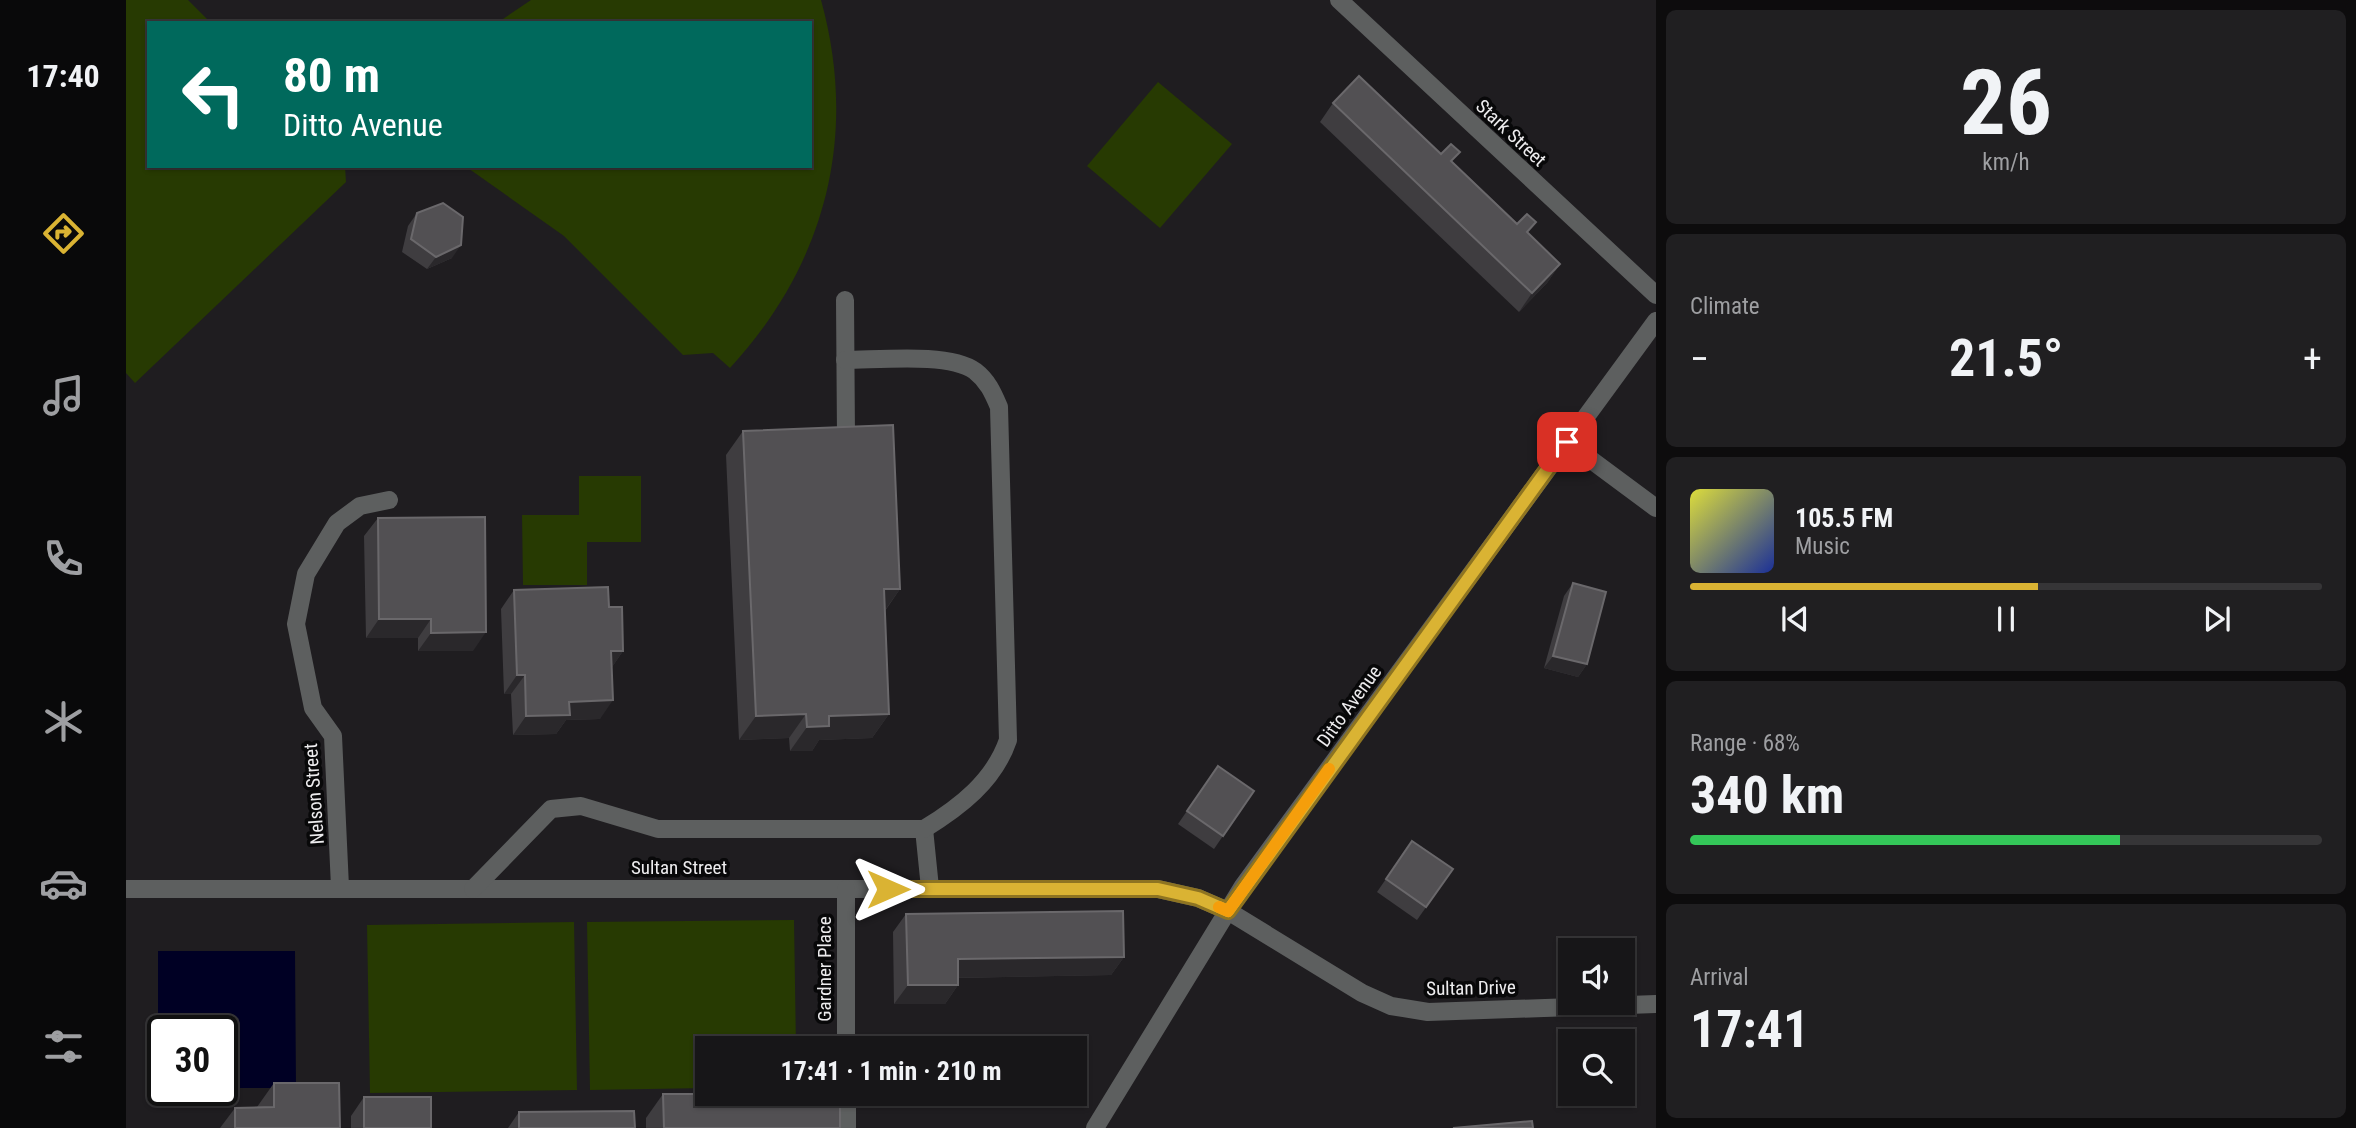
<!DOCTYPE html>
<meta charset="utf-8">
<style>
:root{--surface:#171618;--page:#201f21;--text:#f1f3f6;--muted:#9e9fa2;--line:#363537;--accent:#dab333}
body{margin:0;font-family:"Roboto Condensed",sans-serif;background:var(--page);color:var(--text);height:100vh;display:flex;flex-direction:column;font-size:26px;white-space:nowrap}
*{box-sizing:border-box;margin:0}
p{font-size:23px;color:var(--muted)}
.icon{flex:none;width:38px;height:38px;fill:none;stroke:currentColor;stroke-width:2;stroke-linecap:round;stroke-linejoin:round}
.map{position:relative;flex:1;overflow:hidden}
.details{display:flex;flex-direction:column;gap:10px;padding:10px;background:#0d0c0d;width:700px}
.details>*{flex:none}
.hud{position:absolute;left:21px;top:21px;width:665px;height:147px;border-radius:0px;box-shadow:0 2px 5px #0004,0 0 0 2px var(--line);background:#00695c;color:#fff;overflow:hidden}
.fabs{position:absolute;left:1432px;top:938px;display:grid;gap:14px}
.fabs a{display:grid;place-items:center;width:77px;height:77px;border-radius:0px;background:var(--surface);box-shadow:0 2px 5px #0004,0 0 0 2px var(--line);font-size:35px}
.speed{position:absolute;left:21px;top:1015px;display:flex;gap:14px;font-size:35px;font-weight:700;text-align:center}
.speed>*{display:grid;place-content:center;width:91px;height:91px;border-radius:50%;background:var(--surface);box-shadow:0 2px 5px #0004,0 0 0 2px var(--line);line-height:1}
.speed .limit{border:4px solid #111;border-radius:10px;background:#fff;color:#111}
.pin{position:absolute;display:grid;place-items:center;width:60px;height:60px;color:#fff;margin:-30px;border-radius:14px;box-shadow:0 4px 10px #0006}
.me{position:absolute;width:77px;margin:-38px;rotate:90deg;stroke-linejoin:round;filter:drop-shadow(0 0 5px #0008)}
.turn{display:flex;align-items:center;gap:24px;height:147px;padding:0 21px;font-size:32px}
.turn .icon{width:91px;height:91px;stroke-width:2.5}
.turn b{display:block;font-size:49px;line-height:60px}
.big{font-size:52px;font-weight:700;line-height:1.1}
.details .widget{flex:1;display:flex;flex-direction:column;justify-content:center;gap:10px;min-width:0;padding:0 24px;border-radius:10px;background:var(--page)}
.details .dial{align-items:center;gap:0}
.dial b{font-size:91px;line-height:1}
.song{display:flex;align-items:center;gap:21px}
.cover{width:84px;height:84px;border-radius:10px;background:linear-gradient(135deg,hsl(60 70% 55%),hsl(230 70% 35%))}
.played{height:7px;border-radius:4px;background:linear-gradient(90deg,var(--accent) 55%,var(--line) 55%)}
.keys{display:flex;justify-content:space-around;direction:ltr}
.heat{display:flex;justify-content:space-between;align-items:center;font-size:38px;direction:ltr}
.charge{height:10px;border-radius:5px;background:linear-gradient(90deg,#34c759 68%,var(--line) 0)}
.trip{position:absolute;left:569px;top:1036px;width:392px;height:70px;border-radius:0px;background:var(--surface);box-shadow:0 2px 5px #0004,0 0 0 2px var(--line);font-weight:700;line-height:70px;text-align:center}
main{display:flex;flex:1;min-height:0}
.tabs{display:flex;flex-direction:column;width:126px;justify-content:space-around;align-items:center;background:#09090a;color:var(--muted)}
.tabs .icon{width:49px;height:49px}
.tabs .active{color:var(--accent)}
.tabs b{font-size:32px;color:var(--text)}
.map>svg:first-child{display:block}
</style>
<main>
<nav class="tabs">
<b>17:40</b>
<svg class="icon active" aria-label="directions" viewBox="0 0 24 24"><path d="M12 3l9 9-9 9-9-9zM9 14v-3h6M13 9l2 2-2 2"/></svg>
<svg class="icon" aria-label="music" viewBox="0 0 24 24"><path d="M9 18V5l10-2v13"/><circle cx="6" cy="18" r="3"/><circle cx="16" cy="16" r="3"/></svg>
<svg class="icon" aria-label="phone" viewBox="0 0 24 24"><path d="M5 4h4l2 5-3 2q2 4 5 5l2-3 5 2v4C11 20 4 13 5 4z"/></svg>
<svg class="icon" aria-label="climate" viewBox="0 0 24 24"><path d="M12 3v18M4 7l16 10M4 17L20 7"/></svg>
<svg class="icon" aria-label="car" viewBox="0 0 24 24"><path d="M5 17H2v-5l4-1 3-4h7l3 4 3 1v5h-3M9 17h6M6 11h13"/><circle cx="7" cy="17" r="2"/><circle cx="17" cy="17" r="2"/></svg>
<svg class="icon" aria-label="filters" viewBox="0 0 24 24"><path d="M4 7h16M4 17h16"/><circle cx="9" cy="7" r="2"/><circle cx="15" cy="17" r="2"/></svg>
</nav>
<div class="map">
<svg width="1530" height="1128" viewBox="0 0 1530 1128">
<rect width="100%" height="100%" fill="#1f1d20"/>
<g fill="#273a02">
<path d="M0,0H62L85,23H23V166H219L220,182L9,383L0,373Z"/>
<path d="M405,0H695C733,137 699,265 604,368L587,353L557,355L438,236L339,166H684V23H371Z"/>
<path d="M1032,82L1106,144L1034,228L961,166Z"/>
<path d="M453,476H515V542H461V585H397L396,515H453Z"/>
<path d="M668,920L670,1048H581V1088L464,1090L461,922Z"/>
<path d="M448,922L451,1090L244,1093L241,925Z"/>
</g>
<path fill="#000024" d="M32,951H169L170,1088H96V1031H37V1088H32Z"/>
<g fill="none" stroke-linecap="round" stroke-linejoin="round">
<g stroke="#5d5f5f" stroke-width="18">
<path d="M1213,0L1530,295"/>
<path d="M719,300L720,438"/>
<path d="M1441,442L1530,508"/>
<path d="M798,829L804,888"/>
<path d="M214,887L207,736L187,708L170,624L180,574L211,523L234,506L263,500"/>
<path d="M0,889H1032L1072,898L1102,911L1236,993L1265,1006L1302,1012L1530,1004"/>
<path d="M347,889L425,809L455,806L532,829H798C834,807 868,781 882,740L873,407C867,393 862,381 849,371C823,352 752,360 719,360"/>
<path d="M720,889V1048"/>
<path d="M721,1094V1128"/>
<path d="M969,1128L1117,886L1530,321"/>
</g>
</g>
<g fill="#3f3d40">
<path d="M1207,103L1315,154L1327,162L1434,264L1421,283L1393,312L1194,122Z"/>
<path d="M291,213L326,258L301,269L276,252L282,226Z"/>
<path d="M617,431L774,589L759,611L763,714L746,738L693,740L686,751H664L663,738L613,740L600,455Z"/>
<path d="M252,518L347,651H292V638H240L238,536Z"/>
<path d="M1447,583L1461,664L1452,677L1418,668L1438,596Z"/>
<path d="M388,590L483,607L497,651L486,667L474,719L440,720L430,734L387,735L385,694H378L375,609Z"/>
<path d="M1092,766L1128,791L1088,849L1052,824Z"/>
<path d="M1286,841L1327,869L1291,920L1251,892Z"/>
<path d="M780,914L998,957L985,975L832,978V985L819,1004H768L767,932Z"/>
<path d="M148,1083L214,1128H94L109,1108L131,1107Z"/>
<path d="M537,1094L714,1128H520V1118Z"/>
<path d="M238,1097L305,1128H225V1116Z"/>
<path d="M393,1112L509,1128H382Z"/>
</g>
<g fill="#2a282b">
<path d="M335,245L326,258L301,269L310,257Z"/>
<path d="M1434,264L1421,283L1393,312L1406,293Z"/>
<path d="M758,589H774L757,613Z"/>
<path d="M253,619H305L292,638H240Z"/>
<path d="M360,632L347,651H292L305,633Z"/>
<path d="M485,651H497L484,670Z"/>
<path d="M1427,656L1461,664L1452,677L1418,668Z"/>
<path d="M391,675H399L385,694H378Z"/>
<path d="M487,700L474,719L440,720L430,734L387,735L400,716L443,702Z"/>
<path d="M680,714L663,738L613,740L630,716Z"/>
<path d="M763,714L746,738L693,740L686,751H664L681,727L703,716Z"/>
<path d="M998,957L985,975L819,978L832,959Z"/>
<path d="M782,985H832L819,1004H768Z"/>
</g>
<g fill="#525053" stroke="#6a686b" stroke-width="2">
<path d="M1233,76L1315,154L1325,144L1334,152L1325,161L1391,224L1401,214L1410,222L1401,232L1434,264L1406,293L1207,103Z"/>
<path d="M317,203L337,217L335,245L310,257L285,239L291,213Z"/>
<path d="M767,425L774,589H758L763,714L703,716V726L681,727L680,714L630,716L617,431Z"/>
<path d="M359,517L360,632L305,633V619H253L252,518Z"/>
<path d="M1447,583L1480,592L1461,664L1427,656Z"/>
<path d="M482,587L483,607H496L497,651H485L487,700L443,702L444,715L400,716L399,675H391L388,590Z"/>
<path d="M1092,766L1128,791L1097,836L1061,811Z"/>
<path d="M1286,841L1327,869L1300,907L1260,879Z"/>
<path d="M997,911L998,957L832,959V985H782L780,914Z"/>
<path d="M148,1083H213L214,1128H109V1108L148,1107Z"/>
<path d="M537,1094H714V1128H538Z"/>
<rect x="238" y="1097" width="67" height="31"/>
<path d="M508,1111L509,1128H393V1112Z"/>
<path d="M1406,1121L1407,1128H1327Z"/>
</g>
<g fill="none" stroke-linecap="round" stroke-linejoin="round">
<defs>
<path id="route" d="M762,889H1032L1072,898L1102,911L1441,442"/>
</defs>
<use href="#route" stroke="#8e7421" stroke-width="18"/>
<use href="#route" stroke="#dab333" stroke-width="12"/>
<path stroke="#f59e0b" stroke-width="12" d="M1093,907L1102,911L1203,769"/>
</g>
<g text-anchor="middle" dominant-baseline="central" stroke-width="7" stroke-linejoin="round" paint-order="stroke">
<g font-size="19" fill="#edecee" stroke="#080809">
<text transform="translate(1385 133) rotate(43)">Stark Street</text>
<text transform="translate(1223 706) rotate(-54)">Ditto Avenue</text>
<text transform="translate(188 794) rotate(-94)">Nelson Street</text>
<text x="553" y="867">Sultan Street</text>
<text transform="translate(698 969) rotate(-90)">Gardner Place</text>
<text transform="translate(1345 988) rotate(-1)">Sultan Drive</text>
</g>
</g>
</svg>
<div class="fabs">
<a><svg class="icon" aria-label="sound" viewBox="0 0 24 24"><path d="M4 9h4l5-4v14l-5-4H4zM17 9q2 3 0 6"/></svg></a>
<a><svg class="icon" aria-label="search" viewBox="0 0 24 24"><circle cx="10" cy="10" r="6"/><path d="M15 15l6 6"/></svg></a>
</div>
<div class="speed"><div class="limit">30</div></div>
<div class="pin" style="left:1441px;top:442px;background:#d93025"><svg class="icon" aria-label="arrive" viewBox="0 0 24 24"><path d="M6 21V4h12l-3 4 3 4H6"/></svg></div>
<svg class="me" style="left:762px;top:889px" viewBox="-20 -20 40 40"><path d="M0-17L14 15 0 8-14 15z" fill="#dab333" stroke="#fff" stroke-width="4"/></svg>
<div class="trip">17:41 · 1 min · 210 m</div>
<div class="hud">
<div class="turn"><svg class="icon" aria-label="left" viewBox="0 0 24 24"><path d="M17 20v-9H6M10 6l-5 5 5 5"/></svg><div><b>80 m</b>Ditto Avenue</div></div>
</div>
</div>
<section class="details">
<div class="widget dial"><b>26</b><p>km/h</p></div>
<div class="widget"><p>Climate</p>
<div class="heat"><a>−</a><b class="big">21.5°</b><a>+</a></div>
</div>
<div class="widget">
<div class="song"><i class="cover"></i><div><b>105.5 FM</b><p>Music</p></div></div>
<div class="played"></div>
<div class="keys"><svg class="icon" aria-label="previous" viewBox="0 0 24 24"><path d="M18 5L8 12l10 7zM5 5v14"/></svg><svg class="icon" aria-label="pause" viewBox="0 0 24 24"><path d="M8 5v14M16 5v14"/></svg><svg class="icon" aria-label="next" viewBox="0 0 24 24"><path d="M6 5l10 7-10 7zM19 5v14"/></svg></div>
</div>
<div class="widget"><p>Range · 68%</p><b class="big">340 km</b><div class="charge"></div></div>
<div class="widget"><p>Arrival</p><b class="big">17:41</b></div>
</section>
</main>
